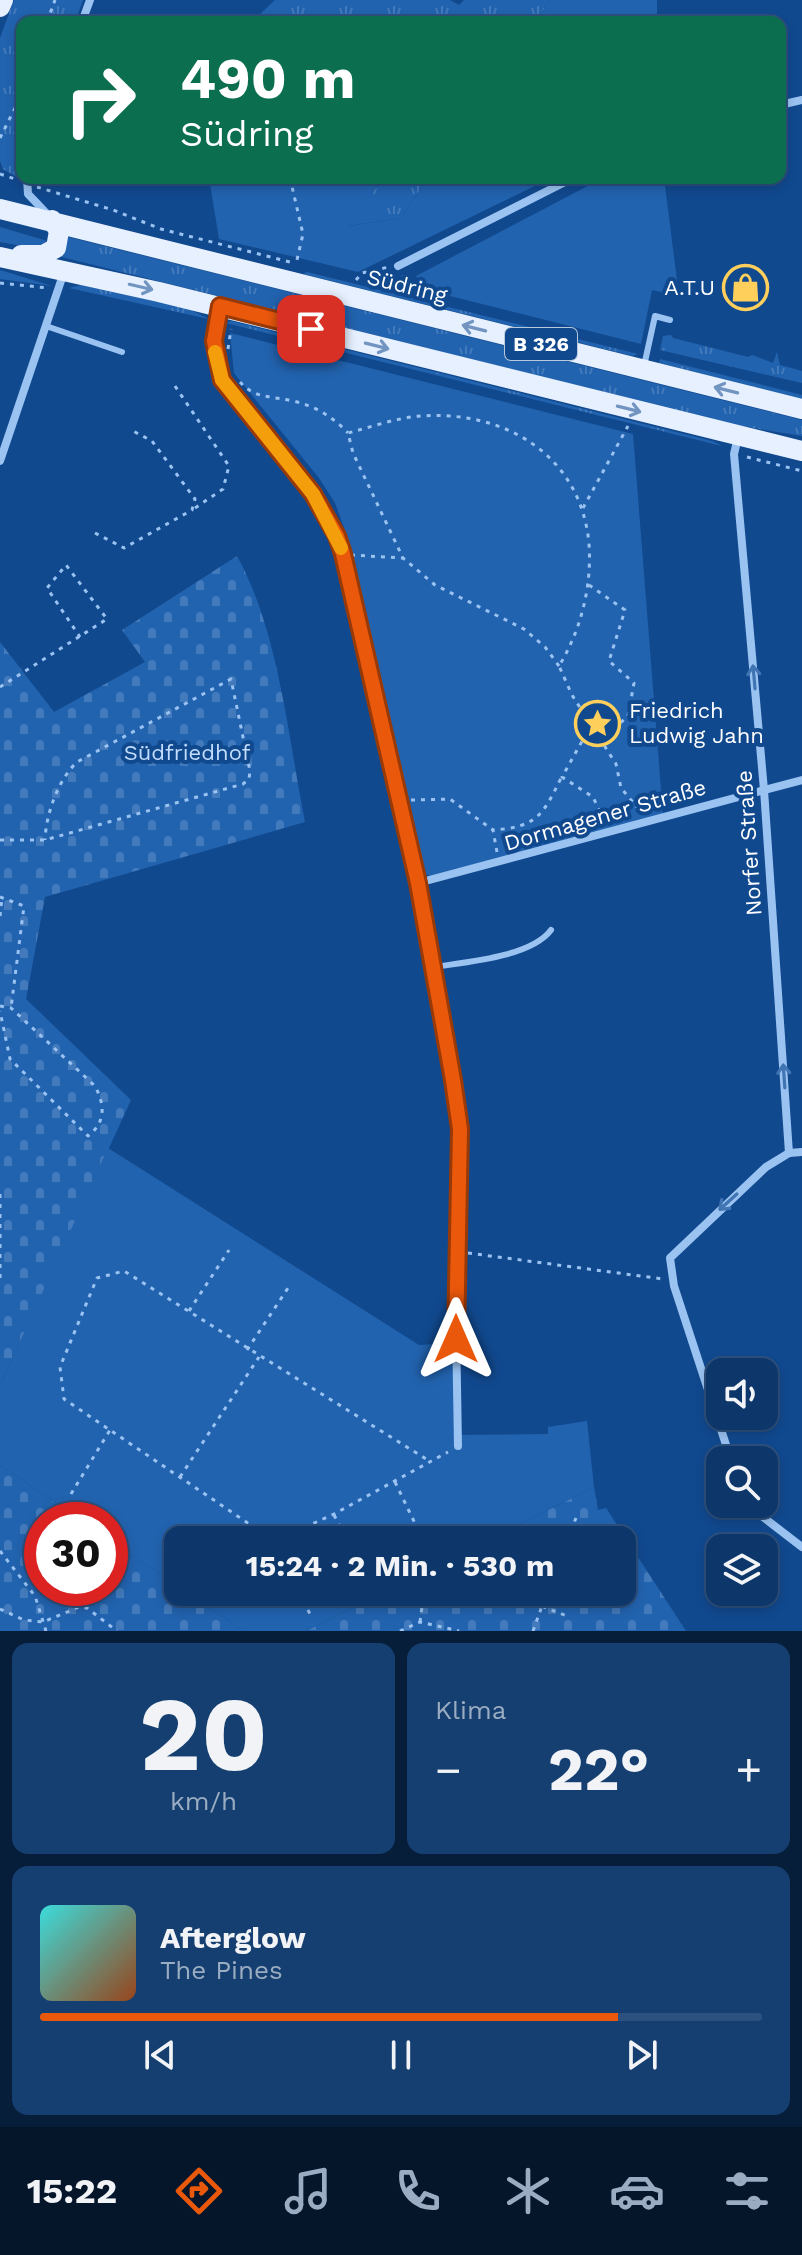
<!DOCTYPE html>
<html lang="de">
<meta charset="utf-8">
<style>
:root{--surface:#0d376b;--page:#163f71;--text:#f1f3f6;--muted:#9aacc1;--line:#2d517e;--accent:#ea580c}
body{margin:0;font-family:"Work Sans",sans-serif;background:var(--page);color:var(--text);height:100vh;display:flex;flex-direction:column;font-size:30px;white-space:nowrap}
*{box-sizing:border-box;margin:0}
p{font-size:26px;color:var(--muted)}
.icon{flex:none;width:44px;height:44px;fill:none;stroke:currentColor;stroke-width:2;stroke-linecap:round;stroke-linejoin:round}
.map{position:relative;height:1631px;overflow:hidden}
.panel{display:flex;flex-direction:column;gap:12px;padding:12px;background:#071e3b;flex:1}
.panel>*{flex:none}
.top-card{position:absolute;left:16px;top:16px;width:770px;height:168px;border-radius:16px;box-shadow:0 4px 12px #0003,0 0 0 2px var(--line);background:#0b6e4f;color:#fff;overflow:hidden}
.tools{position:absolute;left:706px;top:1358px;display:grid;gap:16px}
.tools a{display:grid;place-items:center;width:72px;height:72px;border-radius:16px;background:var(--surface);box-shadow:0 4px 12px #0003,0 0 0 2px var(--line);font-size:40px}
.speed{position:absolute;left:24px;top:1502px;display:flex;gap:16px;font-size:40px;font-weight:700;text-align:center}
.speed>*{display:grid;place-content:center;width:104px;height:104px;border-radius:50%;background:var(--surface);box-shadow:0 4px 12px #0003,0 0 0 2px var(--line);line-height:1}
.speed .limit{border:12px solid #d22;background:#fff;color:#111}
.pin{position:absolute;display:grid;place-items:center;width:68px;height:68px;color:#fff;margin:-34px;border-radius:16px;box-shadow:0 4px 12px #0006}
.me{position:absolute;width:88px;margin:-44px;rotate:0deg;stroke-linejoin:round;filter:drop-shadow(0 0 6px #0008)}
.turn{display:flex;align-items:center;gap:28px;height:168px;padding:0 32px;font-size:36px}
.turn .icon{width:104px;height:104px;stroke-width:2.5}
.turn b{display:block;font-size:56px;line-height:68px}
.big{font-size:60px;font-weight:700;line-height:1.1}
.panel .widget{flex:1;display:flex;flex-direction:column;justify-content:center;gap:12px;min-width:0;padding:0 28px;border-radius:16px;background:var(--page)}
.panel .dial{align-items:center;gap:0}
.dial b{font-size:104px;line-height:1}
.song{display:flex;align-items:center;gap:24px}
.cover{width:96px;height:96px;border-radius:12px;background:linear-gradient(135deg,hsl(180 70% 55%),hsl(20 70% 35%))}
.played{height:8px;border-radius:4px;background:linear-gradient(90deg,var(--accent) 80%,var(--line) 80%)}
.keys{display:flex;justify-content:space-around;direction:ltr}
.heat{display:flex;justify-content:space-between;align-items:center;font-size:44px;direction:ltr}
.panel .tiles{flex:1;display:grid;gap:12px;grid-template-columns:1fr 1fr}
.widget:last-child{grid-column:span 2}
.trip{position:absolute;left:164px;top:1526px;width:472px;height:80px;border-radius:16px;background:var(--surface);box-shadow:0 4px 12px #0003,0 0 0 2px var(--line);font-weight:700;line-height:80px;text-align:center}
.tab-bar{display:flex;height:128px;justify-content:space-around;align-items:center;background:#05162b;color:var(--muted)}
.tab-bar .icon{width:56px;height:56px}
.tab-bar .active{color:var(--accent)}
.tab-bar b{font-size:36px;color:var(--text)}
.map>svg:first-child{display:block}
</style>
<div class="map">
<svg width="802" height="1631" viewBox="0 0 802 1631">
<defs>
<pattern id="grass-tufts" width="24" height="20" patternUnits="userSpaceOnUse" patternTransform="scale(2)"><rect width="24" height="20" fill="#2263af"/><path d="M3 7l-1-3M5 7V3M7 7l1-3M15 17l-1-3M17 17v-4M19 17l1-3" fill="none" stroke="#437abb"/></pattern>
<pattern id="cemetery-stones" width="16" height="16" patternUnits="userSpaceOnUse" patternTransform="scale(2)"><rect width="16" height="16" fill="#2263af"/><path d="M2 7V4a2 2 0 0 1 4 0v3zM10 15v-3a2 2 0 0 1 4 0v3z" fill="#437abb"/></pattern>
</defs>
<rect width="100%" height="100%" fill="#11498f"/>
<g fill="url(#grass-tufts)">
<path d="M14,0H83L75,22H22L20,179L3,169L0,161V38Z"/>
<path d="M275,0H450L459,5L464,0H550L535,22H252Z"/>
<path d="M383,178H428L401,218L348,226Z"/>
<path d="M0,227L47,241L34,248L0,242Z"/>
<path d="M68,237L802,420V436L735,425L58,256Z"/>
<path d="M0,270L52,286L0,279Z"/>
<path d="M307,272L638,354L633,356L303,274Z"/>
<path d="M81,285L187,308L209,319L69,288Z"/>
<path d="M231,321L712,441L722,446L226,323Z"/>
<path d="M671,335L673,338L748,357L752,355L773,363L777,352L780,365L802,371V383L660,350L663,336Z"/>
<path d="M660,359L802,395V399L659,363Z"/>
</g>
<g fill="url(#cemetery-stones)">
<path d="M237,556C279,632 288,737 305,822L45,897L26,999L131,1100L0,1386V642L54,712L145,662L122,630Z"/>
<path d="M0,1465L81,1520H42V1588H110V1540L178,1586V1592H186L244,1631H0Z"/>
<path d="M594,1487L598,1510L606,1508L686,1631H306L384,1592H622V1540H488Z"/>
</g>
<g fill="#2263af">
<path d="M550,0H657V22H535Z"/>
<path d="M209,178H383L349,226L401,218L428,178H551L358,272L219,239Z"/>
<path d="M603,178H664L679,296L652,290L641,344L426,290L416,276Z"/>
<path d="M230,333L633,434L663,815L433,877L425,874L346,533L335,503L319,478L234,373Z"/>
<path d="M108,1148L419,1345L454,1343L455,1435L548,1434V1427L587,1421L594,1487L488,1540H178V1586L110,1540V1520H81L0,1465V1386Z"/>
<path d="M186,1592H384L306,1631H244Z"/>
</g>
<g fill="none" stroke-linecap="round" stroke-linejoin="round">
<g stroke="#9ac3f2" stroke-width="3" stroke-dasharray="4 6" stroke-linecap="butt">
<path d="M47,22L55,0"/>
<path d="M0,138L22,94"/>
<path d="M0,174L15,179"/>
<path d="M290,178L303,234L296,264"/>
<path d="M37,187L113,210L161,229L290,262"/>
<path d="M403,275L410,286L408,293"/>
<path d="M356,280L362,273L389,267"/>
<path d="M0,283L48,288"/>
<path d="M228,349L231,329"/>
<path d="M240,382C255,399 272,396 293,401C315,406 333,417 348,433"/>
<path d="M175,386L229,466L223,489L195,508"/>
<path d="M747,457L802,471"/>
<path d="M583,508L628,426"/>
<path d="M95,533L124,548L192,510L195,499L152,441L133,431"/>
<path d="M351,555L403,558"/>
<path d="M589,585L625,610L609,661L634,683L628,716L616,727L596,729L585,736L562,777L593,797L604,820"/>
<path d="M559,666L545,647L524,629L435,585L403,558L353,453L348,433C371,427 396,418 420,416C505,410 581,455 589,544C592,586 581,630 559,666L572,695L616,764L621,788L642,813"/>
<path d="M0,687L107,619L66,565L47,588L80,637"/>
<path d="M411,800L450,799L493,830"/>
<path d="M0,840H45L243,784L249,779L250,771L231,679L77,762C58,780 46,814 45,840"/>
<path d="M497,852L493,830C537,827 543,815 561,778"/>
<path d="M0,897L24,906L11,1008"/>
<path d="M0,916L2,898"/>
<path d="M0,1006L11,1008L95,1086C105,1105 106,1122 88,1136L10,1059L0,1011"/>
<path d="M0,1194V1283"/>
<path d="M468,1253L663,1279"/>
<path d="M189,1311L229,1250"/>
<path d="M247,1350L290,1285"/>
<path d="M180,1477L259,1357"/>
<path d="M395,1482L423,1540"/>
<path d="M71,1494L110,1430"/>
<path d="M334,1515L347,1540"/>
<path d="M273,1540L64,1399L60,1367L97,1278L124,1271L431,1462"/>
<path d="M277,1540L334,1514L448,1452"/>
<path d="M567,1540L576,1518"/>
<path d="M0,1551L35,1596L46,1631"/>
<path d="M299,1592L312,1618"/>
<path d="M505,1592L567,1616"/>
<path d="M0,1609L24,1620L43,1622L79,1607L87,1608L117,1631"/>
<path d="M420,1622L423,1599L432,1592"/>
<path d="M400,1631L420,1622L459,1631"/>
<path d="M533,1631L547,1592"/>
</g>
<g stroke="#9ac3f2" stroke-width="6">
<path d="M46,326L122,352"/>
<path d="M644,366L655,316L670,320"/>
<path d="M434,967C466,962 531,957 551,930"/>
</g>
<g stroke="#9ac3f2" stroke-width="8">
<path d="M82,22L90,0"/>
<path d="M780,105L802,100"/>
<path d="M27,178L28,194L49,216"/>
<path d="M398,266L573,178"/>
<path d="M220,307L214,341L222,380L313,494L337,536L418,883L460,1129L455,1265L458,1446"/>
<path d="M738,437L734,454L764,790L789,1153"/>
<path d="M0,461L64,272"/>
<path d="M418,883L802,780"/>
<path d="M731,1460L674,1286L670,1258L766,1167L789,1153L802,1152"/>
<path d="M746,1504L802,1547"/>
</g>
<g stroke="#e6f0ff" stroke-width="20">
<path d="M0,7L3,0"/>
<path d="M0,209L802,409"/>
<path d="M21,255H43L56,248L59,231L52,220"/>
<path d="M0,257L159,292L802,451"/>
</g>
</g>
<defs><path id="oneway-shaft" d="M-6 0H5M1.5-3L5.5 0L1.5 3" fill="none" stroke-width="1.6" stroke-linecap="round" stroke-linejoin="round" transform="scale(2)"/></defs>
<g stroke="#7194c1">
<use href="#oneway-shaft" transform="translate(141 287) rotate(13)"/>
<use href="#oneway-shaft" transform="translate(474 328) rotate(-166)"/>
<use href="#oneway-shaft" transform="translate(377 346) rotate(14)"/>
<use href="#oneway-shaft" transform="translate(726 390) rotate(-166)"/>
<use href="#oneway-shaft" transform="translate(629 409) rotate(14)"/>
</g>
<g stroke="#4174b2">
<use href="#oneway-shaft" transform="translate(754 677) rotate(-95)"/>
<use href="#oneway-shaft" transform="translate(784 1076) rotate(-94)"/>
<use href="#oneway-shaft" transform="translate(728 1202) rotate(138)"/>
</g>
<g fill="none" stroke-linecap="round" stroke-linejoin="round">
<defs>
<path id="route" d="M311,329L220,306L214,341L222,380L313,494L337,536L343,554L418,883L453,1080L460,1129L456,1339"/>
</defs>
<use href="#route" stroke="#983908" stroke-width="20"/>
<use href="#route" stroke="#ea580c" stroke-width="14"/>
<path stroke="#f59e0b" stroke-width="14" d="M215,352L222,380L313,494L341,548"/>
</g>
<defs>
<symbol id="shop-ring" viewBox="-11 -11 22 22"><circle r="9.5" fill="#11498f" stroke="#ffcf5c" stroke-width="1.5"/><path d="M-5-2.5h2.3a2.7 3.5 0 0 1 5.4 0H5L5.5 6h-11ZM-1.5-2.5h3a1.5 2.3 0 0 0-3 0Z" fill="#ffcf5c"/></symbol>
<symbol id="sight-ring" viewBox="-11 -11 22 22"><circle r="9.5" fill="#11498f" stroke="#ffcf5c" stroke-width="1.5"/><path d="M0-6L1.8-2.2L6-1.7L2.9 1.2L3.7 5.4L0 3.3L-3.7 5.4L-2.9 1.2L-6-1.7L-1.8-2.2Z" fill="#ffcf5c"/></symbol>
</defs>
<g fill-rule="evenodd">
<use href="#shop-ring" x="720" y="262" width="51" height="51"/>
<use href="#sight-ring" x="572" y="698" width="51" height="51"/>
</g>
<g text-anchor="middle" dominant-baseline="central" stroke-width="8" stroke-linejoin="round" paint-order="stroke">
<rect fill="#11498f" stroke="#b8c8dd" stroke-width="2" x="505" y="328" width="72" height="32" rx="6"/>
<g font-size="20" font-weight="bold" fill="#fff">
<text x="541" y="344">B 326</text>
</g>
<g font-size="22" fill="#fff" stroke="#11498f">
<text transform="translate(407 286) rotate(14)">Südring</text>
<text transform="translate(605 815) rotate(-16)">Dormagener Straße</text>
<text transform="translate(749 843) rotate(-94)">Norfer Straße</text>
</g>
<g font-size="22" fill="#fff" stroke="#11498f" text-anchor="end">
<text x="715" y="287">A.T.U</text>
<text x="629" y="710" text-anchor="start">Friedrich<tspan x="629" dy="25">Ludwig Jahn</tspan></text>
</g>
<g font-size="22" fill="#c2ddfd" stroke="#11498f">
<text x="187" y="752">Südfriedhof</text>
</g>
</g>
</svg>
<div class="tools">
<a><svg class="icon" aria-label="sound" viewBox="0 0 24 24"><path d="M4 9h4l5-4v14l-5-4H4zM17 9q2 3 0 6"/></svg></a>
<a><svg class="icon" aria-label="search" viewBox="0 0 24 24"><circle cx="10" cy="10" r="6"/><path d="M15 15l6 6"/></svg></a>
<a><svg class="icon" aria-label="layers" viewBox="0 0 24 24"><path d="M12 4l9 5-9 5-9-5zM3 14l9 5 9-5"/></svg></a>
</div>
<div class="speed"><div class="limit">30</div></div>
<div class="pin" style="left:311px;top:329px;background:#d93025"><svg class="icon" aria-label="arrive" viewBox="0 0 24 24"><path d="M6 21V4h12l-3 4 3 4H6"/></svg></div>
<svg class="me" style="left:456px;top:1339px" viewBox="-20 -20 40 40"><path d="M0-17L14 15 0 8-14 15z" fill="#ea580c" stroke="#fff" stroke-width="4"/></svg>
<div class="trip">15:24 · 2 Min. · 530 m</div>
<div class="top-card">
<div class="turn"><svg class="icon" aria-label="right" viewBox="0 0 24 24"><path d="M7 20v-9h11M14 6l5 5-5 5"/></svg><div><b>490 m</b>Südring</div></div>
</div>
</div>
<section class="panel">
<div class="tiles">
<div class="widget dial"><b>20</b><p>km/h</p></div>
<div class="widget"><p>Klima</p>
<div class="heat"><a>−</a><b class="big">22°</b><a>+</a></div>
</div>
<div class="widget">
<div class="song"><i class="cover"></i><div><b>Afterglow</b><p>The Pines</p></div></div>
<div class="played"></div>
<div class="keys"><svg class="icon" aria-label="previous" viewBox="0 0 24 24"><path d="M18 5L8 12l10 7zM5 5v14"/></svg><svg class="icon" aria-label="pause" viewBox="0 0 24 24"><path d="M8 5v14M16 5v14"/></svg><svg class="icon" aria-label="next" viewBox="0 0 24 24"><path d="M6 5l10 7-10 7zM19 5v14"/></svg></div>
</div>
</div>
</section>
<nav class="tab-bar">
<b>15:22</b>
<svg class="icon active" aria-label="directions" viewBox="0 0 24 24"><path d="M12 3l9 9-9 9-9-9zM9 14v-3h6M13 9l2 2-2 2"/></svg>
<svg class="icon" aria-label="music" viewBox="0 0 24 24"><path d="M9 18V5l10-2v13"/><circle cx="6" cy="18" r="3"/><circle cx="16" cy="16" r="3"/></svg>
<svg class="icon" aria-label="phone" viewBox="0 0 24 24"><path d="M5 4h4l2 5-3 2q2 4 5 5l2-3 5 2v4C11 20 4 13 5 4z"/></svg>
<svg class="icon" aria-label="climate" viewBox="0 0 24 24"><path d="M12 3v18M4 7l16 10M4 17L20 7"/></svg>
<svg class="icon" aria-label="car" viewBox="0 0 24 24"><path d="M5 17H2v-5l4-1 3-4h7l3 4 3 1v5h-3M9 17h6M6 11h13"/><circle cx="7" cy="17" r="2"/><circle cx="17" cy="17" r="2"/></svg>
<svg class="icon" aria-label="filters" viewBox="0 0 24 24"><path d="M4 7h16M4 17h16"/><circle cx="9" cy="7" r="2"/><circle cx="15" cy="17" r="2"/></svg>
</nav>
